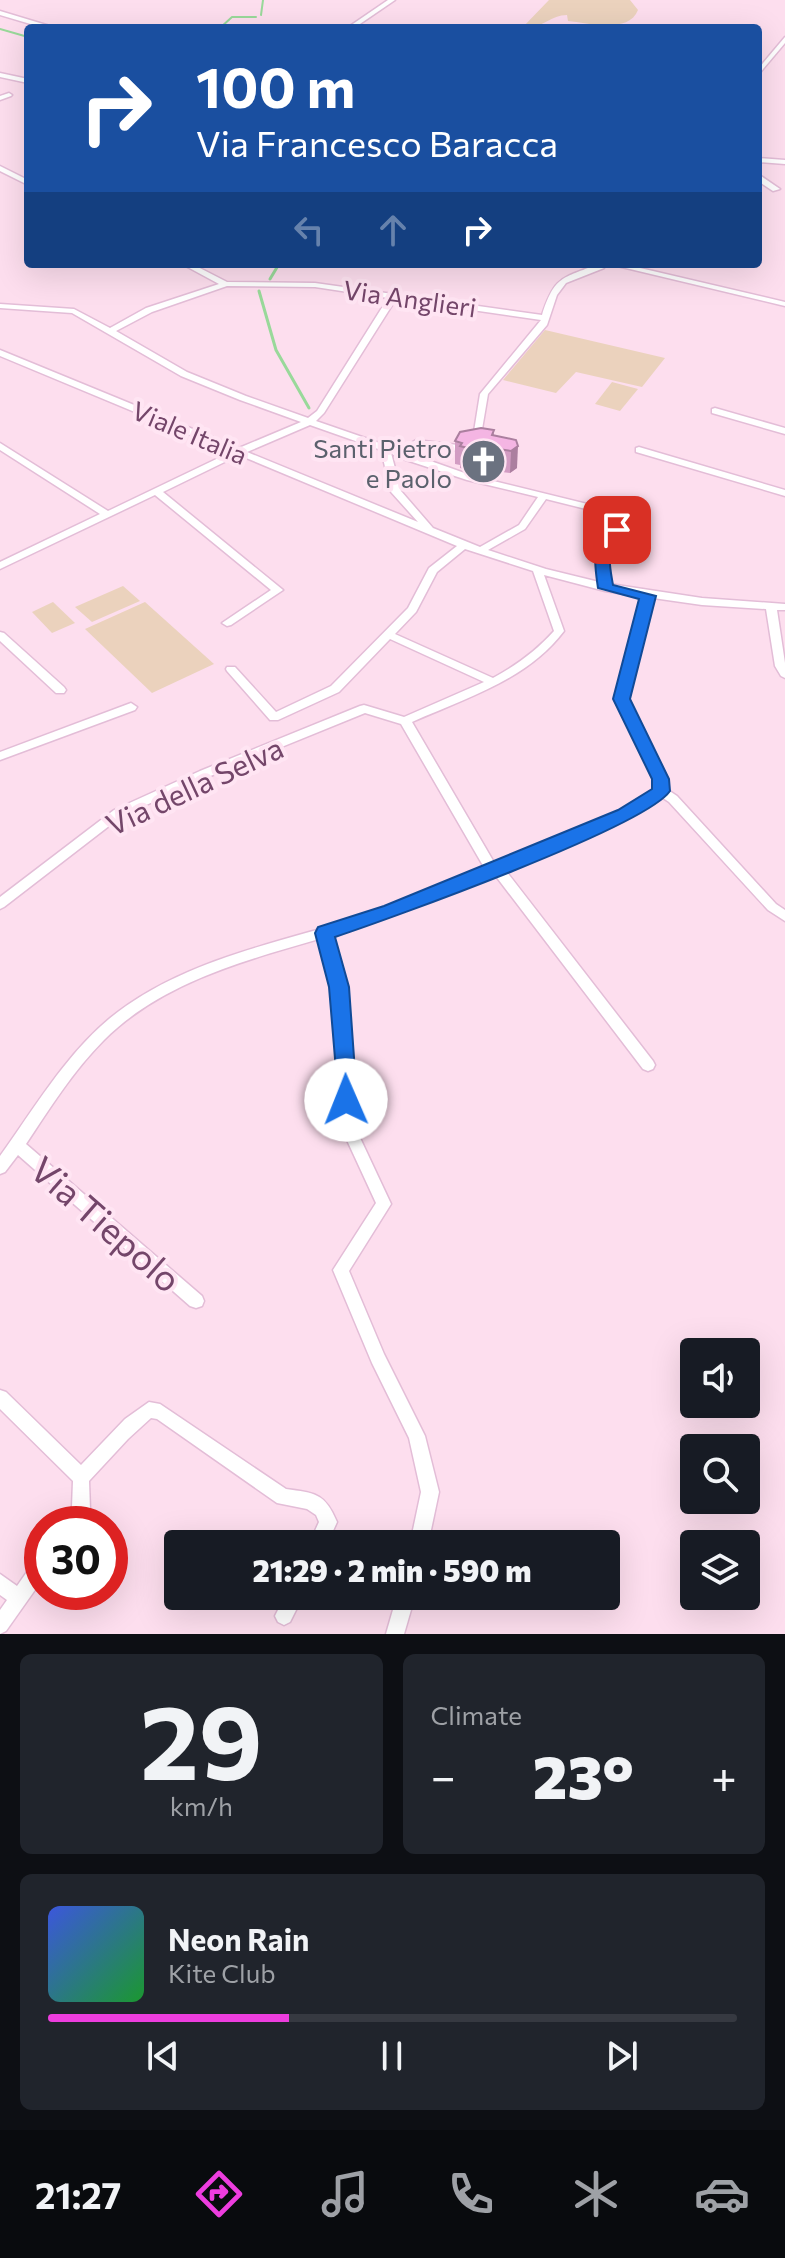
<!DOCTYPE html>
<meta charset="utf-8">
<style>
:root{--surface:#171b24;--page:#20242c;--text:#f1f3f6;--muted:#9ea1a6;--line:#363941;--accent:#ed3dde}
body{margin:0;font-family:Commissioner,sans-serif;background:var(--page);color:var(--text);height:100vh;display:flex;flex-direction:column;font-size:30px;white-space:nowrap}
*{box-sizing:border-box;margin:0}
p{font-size:26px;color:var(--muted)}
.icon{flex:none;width:44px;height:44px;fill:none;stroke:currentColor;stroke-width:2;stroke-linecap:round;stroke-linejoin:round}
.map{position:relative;height:1634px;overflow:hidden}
.sheet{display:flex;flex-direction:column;gap:20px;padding:20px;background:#0d0f14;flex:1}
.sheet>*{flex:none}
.guide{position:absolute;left:24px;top:24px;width:738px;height:244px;border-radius:8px;box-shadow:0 8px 32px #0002;background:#1a4fa0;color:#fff;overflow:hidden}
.tools{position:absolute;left:680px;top:1338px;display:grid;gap:16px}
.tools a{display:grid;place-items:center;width:80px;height:80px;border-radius:8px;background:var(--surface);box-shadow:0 8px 32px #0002;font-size:40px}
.speed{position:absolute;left:24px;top:1506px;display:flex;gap:16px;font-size:40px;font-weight:700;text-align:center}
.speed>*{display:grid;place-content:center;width:104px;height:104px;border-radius:50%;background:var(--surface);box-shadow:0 8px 32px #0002;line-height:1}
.speed .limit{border:12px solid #d22;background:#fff;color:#111}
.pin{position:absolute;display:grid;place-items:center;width:68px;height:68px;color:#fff;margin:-34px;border-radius:16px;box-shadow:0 4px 12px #0006}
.me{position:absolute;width:88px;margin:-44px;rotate:359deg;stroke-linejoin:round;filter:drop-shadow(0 0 6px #0008)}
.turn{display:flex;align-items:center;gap:28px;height:168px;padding:0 40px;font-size:36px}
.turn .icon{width:104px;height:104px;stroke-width:2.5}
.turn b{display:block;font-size:56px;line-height:68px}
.lanes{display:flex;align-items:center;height:76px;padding:0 40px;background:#0003;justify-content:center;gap:40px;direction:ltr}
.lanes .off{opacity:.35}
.big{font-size:60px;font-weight:800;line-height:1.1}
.sheet .tile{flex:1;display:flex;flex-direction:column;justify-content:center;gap:12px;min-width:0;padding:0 28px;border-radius:12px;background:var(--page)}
.sheet .dial{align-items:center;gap:0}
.dial b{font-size:104px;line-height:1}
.song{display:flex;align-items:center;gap:24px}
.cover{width:96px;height:96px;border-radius:12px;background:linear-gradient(135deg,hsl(230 70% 55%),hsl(130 70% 35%))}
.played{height:8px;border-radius:4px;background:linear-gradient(90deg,var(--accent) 35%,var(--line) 35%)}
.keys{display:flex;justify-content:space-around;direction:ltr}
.heat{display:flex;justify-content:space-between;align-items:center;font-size:44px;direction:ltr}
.sheet .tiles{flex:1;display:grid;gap:20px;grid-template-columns:1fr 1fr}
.tile:last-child{grid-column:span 2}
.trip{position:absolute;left:164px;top:1530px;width:456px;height:80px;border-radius:8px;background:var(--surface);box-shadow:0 8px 32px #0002;font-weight:800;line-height:80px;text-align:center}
.tabs{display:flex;height:128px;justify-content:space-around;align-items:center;background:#090b0e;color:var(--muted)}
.tabs .icon{width:56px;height:56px}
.tabs .selected{color:var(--accent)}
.tabs b{font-size:36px;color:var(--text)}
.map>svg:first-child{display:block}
</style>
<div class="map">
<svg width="785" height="1634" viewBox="0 0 785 1634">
<rect width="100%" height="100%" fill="#fddeee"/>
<g fill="#ebd2bd">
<path d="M549,0H630L638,10C629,34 588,23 568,21L567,15C551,15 544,28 522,28Z"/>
<path d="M545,330L665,358L642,387L576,372L556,393L503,380Z"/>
<path d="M612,382L638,389L620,411L595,404Z"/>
<path d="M123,586L140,601L92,622L75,607Z"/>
<path d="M53,602L75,623L52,633L32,612Z"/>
<path d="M145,602L214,664L152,693L85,629Z"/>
</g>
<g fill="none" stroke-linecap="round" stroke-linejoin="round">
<g stroke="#99d99a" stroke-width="2">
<path d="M261,15L263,0"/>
<path d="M220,28L232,17H256"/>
<path d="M0,29L28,37"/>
</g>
<g stroke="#99d99a" stroke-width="3">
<path d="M270,279L279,264"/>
<path d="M259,291L276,350L309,408"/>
</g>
<defs>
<g id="minor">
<path d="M388,0H395L354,28H347Z"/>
<path d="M0,11L53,27L54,28H44L0,15Z"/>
<path d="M785,37V43L758,75V69Z"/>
<path d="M0,73L28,79V83L0,77Z"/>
<path d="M9,93L12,95L11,96L0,100V96Z"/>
<path d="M758,158L785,160V164L758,162Z"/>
<path d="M0,166L28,180V185L0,171Z"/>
<path d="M758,176H761L780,189L773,191L758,181Z"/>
<path d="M182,264H192L227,282L315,283L542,315C555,275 562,279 598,264H604V268L566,283L557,295L547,325L488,394L479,447L467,452L418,446L408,453L473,476L632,515L634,517C611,544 604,547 610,584L702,598L785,604V610H777L785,663V678L781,676L775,666L766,609L702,605L653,598L628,699L667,779L665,788L677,796L776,904L785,910V921L768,910L669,802L663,798L629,818L506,871L653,1061L655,1065L653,1069L648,1071L643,1069L495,875L394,915L331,935L346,987L354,1125L391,1204L349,1271L384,1354L425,1436L439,1492L428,1544H410L421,1492L409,1438L372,1363L333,1270L376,1203L340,1125L332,987L319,939C243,961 161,983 104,1040C73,1071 50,1108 26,1144L202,1296L204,1301L202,1306L196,1308L190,1306L18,1155L5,1172L0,1174V1156C34,1109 64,1057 109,1019C178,962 272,944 355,919C399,905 442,887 485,869L401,724L365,713L208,777L122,816L4,907L0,909V897L114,810L200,771L360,706L364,705L404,717L484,682L390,639L339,692L278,720H270L227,671L226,669L227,667H235L276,712L331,686L408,608L429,568L457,546L239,455L163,492L283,590L231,625L227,626L222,623L271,590L155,495L0,569V562L100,514L0,450V443L108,511L231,452L0,356V350L239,448L301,422L240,400L181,376L72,313L0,308V304L74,309L110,328L146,308L219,284ZM227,286L315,287L388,298L317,411L308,418L246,396L187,372L116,331L152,312ZM396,299L541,320L480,394L472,444L466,446L416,440L400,450L316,421L324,413ZM310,425L381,450L391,492L418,522L247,452ZM391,453L397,457L467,480L538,497L519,525L480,547L433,528L401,491ZM546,499L622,518C602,540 595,551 599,582L546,569L488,550L525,529ZM465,549L533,571L554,631C536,651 517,665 493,678L395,634L416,612L437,572ZM544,575L605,591L643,597L616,699L655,779L652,794L621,812L495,864L412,722C466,698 527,680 564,631Z"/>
<path d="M609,264H623L785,302V306Z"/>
<path d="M715,408L785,428V434L712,413V409Z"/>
<path d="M639,447L785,490V496L636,452V448Z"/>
<path d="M0,632L4,633L64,687L66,690L64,693H56L0,641Z"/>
<path d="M131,703L137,707L135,710L0,760V752Z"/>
<path d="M0,1390L6,1392L81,1465L125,1419L149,1402L160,1404L286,1489C315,1493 325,1493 337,1522L327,1544H309L319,1522L316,1515L307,1509L277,1503L157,1419L151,1418L128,1439L89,1481L90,1510L81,1524H62L72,1507L73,1481L0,1409Z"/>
<path d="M42,1556V1580L6,1631L0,1634V1610L7,1600L0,1595V1574L17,1586L36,1559Z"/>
<path d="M285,1596H303L290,1622L284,1625L278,1622L275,1616Z"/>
<path d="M397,1596H415L404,1634H386Z"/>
</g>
</defs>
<use href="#minor" stroke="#e3bdd7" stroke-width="3"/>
<use href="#minor" fill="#fff" fill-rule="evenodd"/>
</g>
<path fill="#d29cc3" d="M494,430V436L516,440L517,468L510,473L485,470L483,474L460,468V465L455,464V441Z"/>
<g fill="#ab7f9f">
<path d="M518,446L517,468L510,473L511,451Z"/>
<path d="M486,447L485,470L483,474L484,452Z"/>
</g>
<path fill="#f4b5e3" stroke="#ab7f9f" stroke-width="2" d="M481,428L494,430L492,435L516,440L518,446L511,451L486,447L484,452L460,446L462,443L455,441L460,432Z"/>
<path fill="#1a73e8" stroke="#114b97" stroke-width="2" d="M611,527L624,530C606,553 608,556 613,585L656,596L630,699L669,779L670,791C645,827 389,919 335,937L349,987L357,1100L354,1106H339L329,987L315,933L318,927L384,906L618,810L652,789V779L613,699L639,599L598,588C594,560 591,548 611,527Z"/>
<defs>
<symbol id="church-disc" viewBox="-11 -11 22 22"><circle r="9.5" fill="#6b7280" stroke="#ffe5f3"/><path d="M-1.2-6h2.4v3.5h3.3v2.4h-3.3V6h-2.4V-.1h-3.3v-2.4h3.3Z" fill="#fff"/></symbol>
</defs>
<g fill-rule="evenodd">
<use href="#church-disc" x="458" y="436" width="51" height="51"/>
</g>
<g text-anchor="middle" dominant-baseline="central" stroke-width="8" stroke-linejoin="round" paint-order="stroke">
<g font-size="26" fill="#74466a" stroke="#ffe5f3">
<text transform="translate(410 298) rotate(8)">Via Anglieri</text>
<text transform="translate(190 432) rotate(23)">Viale Italia</text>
</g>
<g font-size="26" fill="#5b616d" stroke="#ffe5f3" text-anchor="end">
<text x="452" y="447">Santi Pietro<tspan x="452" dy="30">e Paolo</tspan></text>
</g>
<g font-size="30" fill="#74466a" stroke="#ffe5f3">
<text transform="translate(194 785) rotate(-25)">Via della Selva</text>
</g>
<g font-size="36" fill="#74466a" stroke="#ffe5f3">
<text transform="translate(107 1223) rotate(41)">Via Tiepolo</text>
</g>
</g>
</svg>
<div class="tools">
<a><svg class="icon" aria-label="sound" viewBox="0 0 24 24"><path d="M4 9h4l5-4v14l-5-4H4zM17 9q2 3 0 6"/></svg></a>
<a><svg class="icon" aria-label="search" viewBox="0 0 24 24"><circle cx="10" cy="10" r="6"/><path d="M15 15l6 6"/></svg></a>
<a><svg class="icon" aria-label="layers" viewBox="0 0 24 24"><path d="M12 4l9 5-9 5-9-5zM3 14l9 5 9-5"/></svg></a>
</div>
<div class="speed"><div class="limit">30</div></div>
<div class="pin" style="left:617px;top:530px;background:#d93025"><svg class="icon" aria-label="arrive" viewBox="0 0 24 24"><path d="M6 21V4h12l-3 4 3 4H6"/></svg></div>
<svg class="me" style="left:346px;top:1100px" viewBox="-20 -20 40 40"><circle r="19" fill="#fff"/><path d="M0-13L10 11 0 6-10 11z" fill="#1a73e8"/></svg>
<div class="trip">21:29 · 2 min · 590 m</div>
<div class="guide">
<div class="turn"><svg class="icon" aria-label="right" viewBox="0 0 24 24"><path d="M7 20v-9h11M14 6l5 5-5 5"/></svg><div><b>100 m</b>Via Francesco Baracca</div></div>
<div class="lanes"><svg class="icon off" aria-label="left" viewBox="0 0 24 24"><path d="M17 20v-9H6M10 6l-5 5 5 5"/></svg><svg class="icon off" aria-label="ahead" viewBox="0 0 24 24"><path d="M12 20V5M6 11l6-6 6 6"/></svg><svg class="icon" aria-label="right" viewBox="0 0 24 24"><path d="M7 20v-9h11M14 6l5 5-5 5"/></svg></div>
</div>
</div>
<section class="sheet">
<div class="tiles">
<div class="tile dial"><b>29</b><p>km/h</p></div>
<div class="tile"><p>Climate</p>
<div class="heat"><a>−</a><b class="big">23°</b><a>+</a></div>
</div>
<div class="tile">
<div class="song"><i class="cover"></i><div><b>Neon Rain</b><p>Kite Club</p></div></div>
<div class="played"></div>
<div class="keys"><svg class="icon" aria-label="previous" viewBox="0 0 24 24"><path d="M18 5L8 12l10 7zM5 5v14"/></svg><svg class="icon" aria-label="pause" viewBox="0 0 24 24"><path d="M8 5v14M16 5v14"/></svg><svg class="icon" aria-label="next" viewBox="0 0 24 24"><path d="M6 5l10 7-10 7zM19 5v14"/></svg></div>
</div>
</div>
</section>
<nav class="tabs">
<b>21:27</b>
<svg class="icon selected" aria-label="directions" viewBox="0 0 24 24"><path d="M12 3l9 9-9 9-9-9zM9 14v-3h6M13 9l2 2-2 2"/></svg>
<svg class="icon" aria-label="music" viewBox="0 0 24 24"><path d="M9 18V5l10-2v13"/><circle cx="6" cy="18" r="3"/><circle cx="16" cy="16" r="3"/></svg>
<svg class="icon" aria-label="phone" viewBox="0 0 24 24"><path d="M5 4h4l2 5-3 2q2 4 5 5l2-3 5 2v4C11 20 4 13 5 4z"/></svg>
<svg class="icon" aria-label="climate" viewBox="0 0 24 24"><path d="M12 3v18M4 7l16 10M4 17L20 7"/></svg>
<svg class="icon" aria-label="car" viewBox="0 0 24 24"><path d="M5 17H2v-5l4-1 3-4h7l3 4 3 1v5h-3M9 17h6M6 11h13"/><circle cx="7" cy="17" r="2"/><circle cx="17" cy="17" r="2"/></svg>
</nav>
